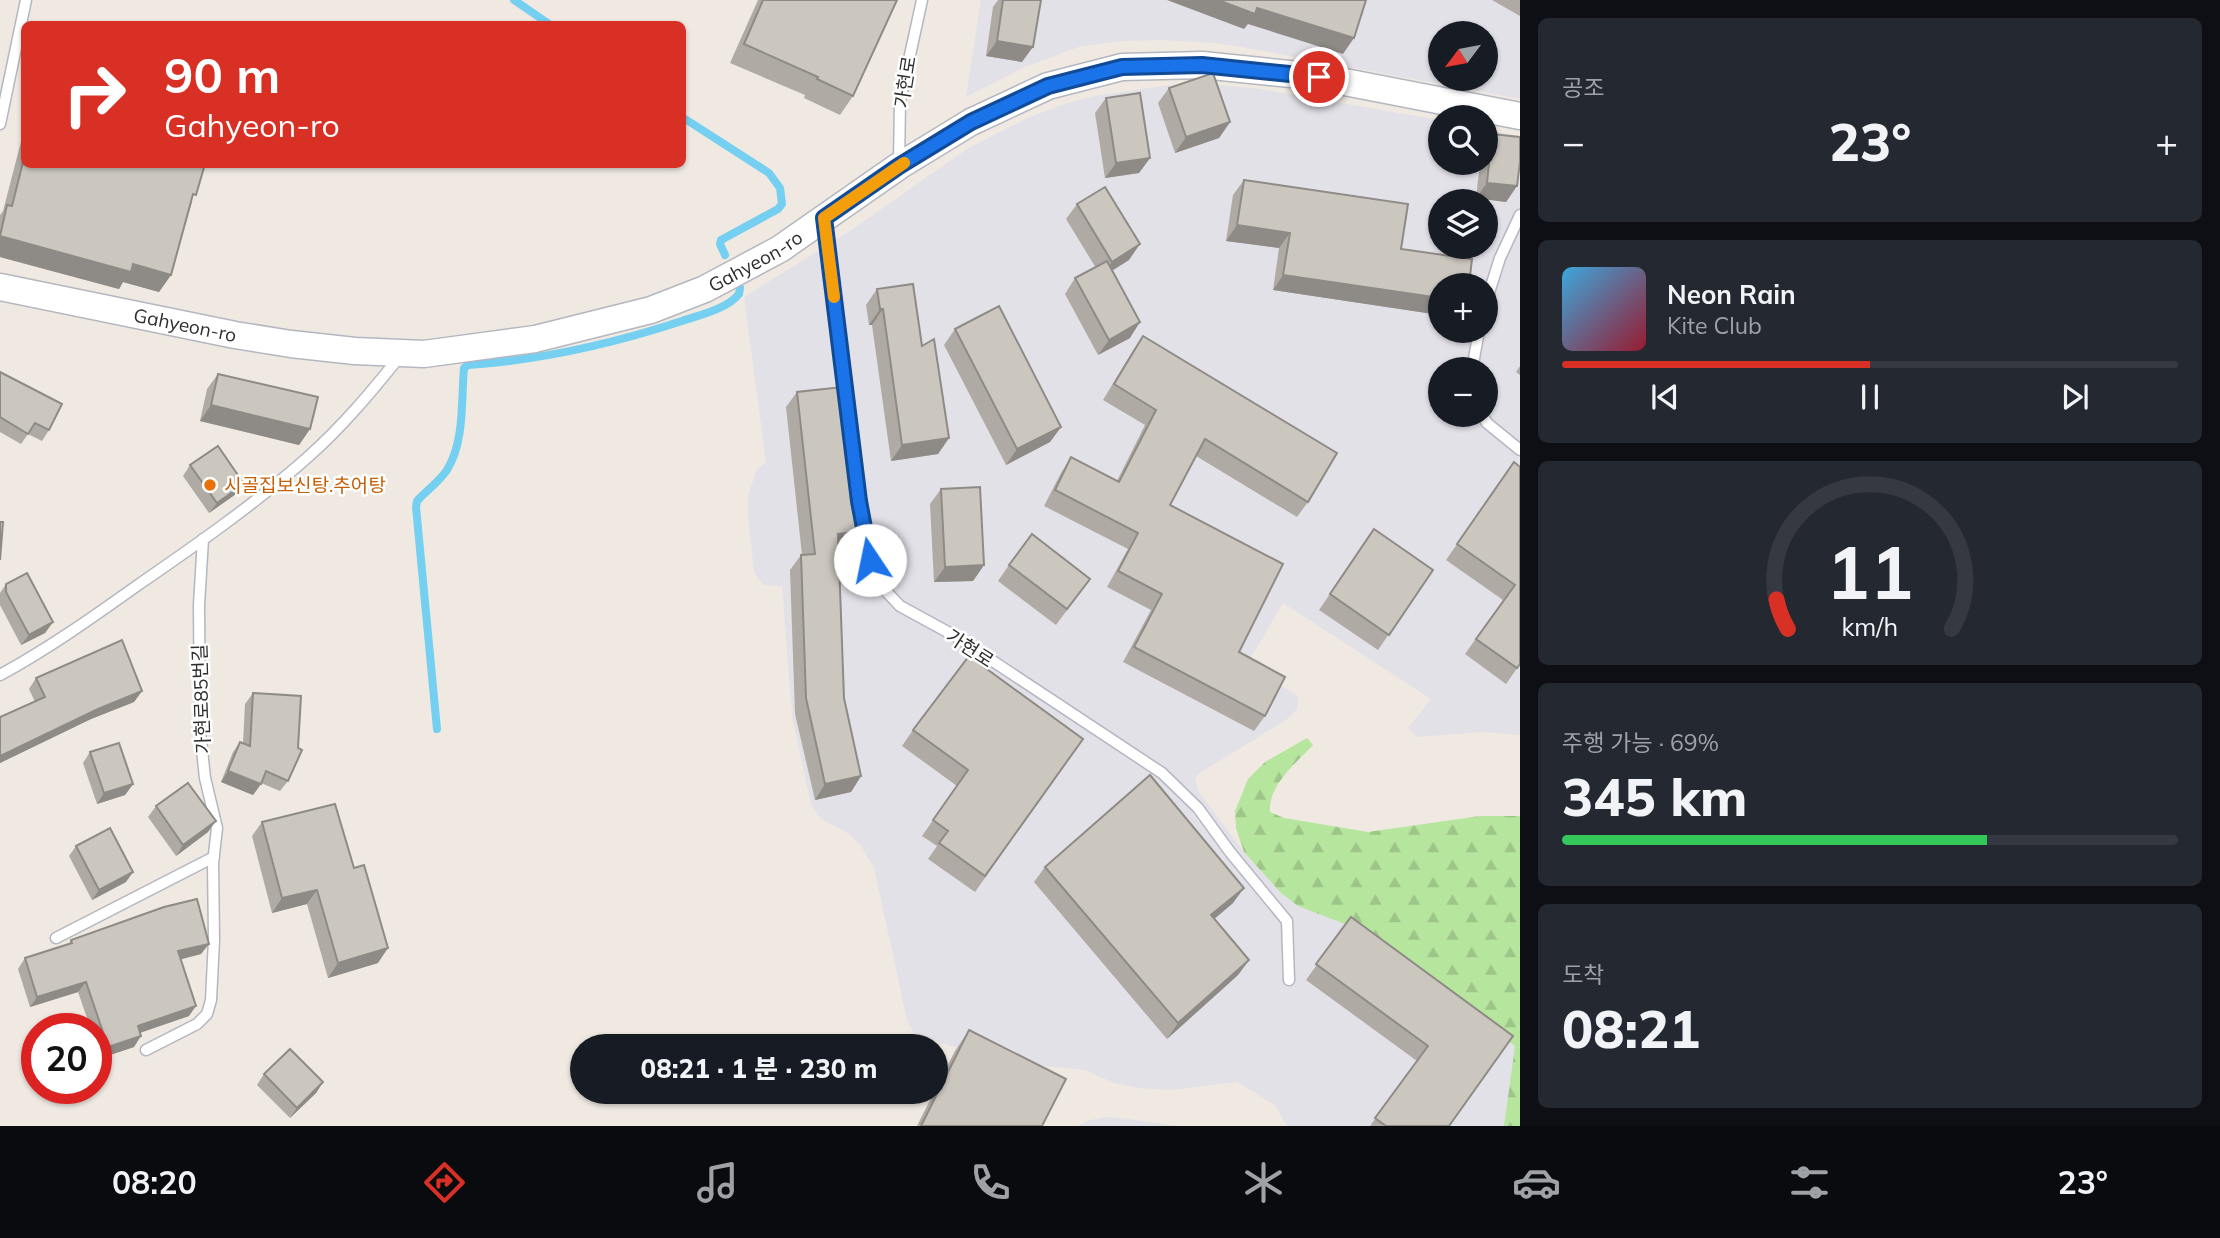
<!DOCTYPE html>
<html lang="ko">
<meta charset="utf-8">
<style>
:root{--surface:#171b24;--page:#242831;--text:#f1f3f6;--muted:#9ea1a6;--line:#363941;--accent:#d93025}
body{margin:0;font-family:Mulish,"Noto Sans KR",sans-serif;background:var(--page);color:var(--text);height:100vh;display:flex;flex-direction:column;font-size:26px;white-space:nowrap}
*{box-sizing:border-box;margin:0}
p{font-size:23px;color:var(--muted)}
.icon{flex:none;width:38px;height:38px;fill:none;stroke:currentColor;stroke-width:2;stroke-linecap:round;stroke-linejoin:round}
.map{position:relative;flex:1;overflow:hidden}
.drawer{display:flex;flex-direction:column;gap:18px;padding:18px;background:#0d0f14;width:700px}
.drawer>*{flex:none}
.banner{position:absolute;left:21px;top:21px;width:665px;height:147px;border-radius:10px;box-shadow:0 2px 5px #0004;background:#d93025;color:#fff;overflow:hidden}
.needle{width:46px;rotate:238deg}
.tools{position:absolute;left:1428px;top:21px;display:grid;gap:14px}
.tools a{display:grid;place-items:center;width:70px;height:70px;border-radius:50%;background:var(--surface);box-shadow:0 2px 5px #0004;font-size:35px}
.speed{position:absolute;left:21px;top:1013px;display:flex;gap:14px;font-size:35px;font-weight:700;text-align:center}
.speed>*{display:grid;place-content:center;width:91px;height:91px;border-radius:50%;background:var(--surface);box-shadow:0 2px 5px #0004;line-height:1}
.speed .limit{border:10px solid #d22;background:#fff;color:#111}
.pin{position:absolute;display:grid;place-items:center;width:60px;height:60px;color:#fff;margin:-30px;border:4px solid #fff;border-radius:50%;box-shadow:0 2px 7px #0007}
.me{position:absolute;width:77px;margin:-38px;rotate:349deg;stroke-linejoin:round;filter:drop-shadow(0 0 5px #0008)}
.turn{display:flex;align-items:center;gap:24px;height:147px;padding:0 28px;font-size:32px}
.turn .icon{width:91px;height:91px;stroke-width:2.5}
.turn b{display:block;font-size:49px;line-height:60px}
.big{font-size:52px;font-weight:800;line-height:1.1}
.drawer .tile{flex:1;display:flex;flex-direction:column;justify-content:center;gap:10px;min-width:0;padding:0 24px;border-radius:10px;background:var(--page)}
.drawer .dial{align-items:center;gap:0}
.dial svg{height:182px;overflow:visible;fill:none;stroke:var(--line);stroke-width:7;stroke-linecap:round;text-anchor:middle}
.dial text{fill:var(--text);stroke:none}
.song{display:flex;align-items:center;gap:21px}
.cover{width:84px;height:84px;border-radius:10px;background:linear-gradient(135deg,hsl(200 70% 55%),hsl(350 70% 35%))}
.played{height:7px;border-radius:4px;background:linear-gradient(90deg,var(--accent) 50%,var(--line) 50%)}
.keys{display:flex;justify-content:space-around;direction:ltr}
.heat{display:flex;justify-content:space-between;align-items:center;font-size:38px;direction:ltr}
.charge{height:10px;border-radius:5px;background:linear-gradient(90deg,#34c759 69%,var(--line) 0)}
.trip{position:absolute;left:570px;top:1034px;width:378px;height:70px;border-radius:35px;background:var(--surface);box-shadow:0 2px 5px #0004;font-weight:800;line-height:70px;text-align:center}
.menu{display:flex;height:112px;justify-content:space-around;align-items:center;background:#090b0e;color:var(--muted)}
.menu .icon{width:49px;height:49px}
.menu .active{color:var(--accent)}
.menu b{font-size:32px;color:var(--text)}
main{display:flex;flex:1;min-height:0}
.map>svg:first-child{display:block}
</style>
<main>
<div class="map">
<svg width="1520" height="1126" viewBox="0 0 1520 1126">
<defs>
<pattern id="forest-firs" width="22" height="20" patternUnits="userSpaceOnUse" patternTransform="scale(1.75)"><rect width="22" height="20" fill="#b6e59e"/><path d="M5 1l3.5 6h-7zM16 11l3.5 6h-7z" fill="#9dc588"/></pattern>
</defs>
<rect width="100%" height="100%" fill="#efe9e1"/>
<g fill="#e3e1e8" fill-rule="evenodd">
<path d="M981,0H1520V99L1253,49L1215,43L1165,40L1122,41L1079,47L1027,66L966,97ZM1440,33H1486V79H1440Z"/>
<path d="M1204,84L1254,88L1440,120V163H1486V129L1520,137V735L1483,732L1417,737L1408,728L1431,699L1283,603L1247,664L1298,696V708L1286,720L1198,774L1195,780L1199,792L1244,852L1281,893L1298,906L1350,926L1516,1046L1504,1126H1287L1275,1105L1237,1082L1170,1090L1140,1088L1114,1083L1085,1070L1043,1066L929,1041L914,1033L907,1020L874,868L860,844L846,832L821,819L811,804L792,717L782,586L763,585L754,572L748,516V495L757,469L766,462L744,297L850,231L967,149L1025,119L1064,104L1094,96L1171,85ZM1440,201H1486V247H1440ZM1440,285H1486V331H1440ZM1440,369H1486V415H1440Z"/>
<path d="M1108,1117L1128,1119L1177,1126H1078L1090,1120Z"/>
</g>
<path fill="url(#forest-firs)" d="M1307,738L1313,745C1296,763 1268,785 1270,812L1284,818L1368,832L1480,816H1520V1126H1504L1515,1046L1350,926L1298,906L1281,893L1244,852L1236,828L1235,811L1248,779L1265,762Z"/>
<g fill="none" stroke-linecap="round" stroke-linejoin="round">
<g stroke="#75cff0" stroke-width="8">
<path d="M514,0L549,24"/>
<path d="M682,117L769,173L780,188L782,204L778,209L721,240L720,244L725,255"/>
<path d="M437,729L416,507L417,501C426,491 439,482 447,470C465,441 461,400 464,368L468,365C541,360 612,344 682,321C700,315 727,309 739,294L740,288"/>
</g>
<defs>
<g id="service">
<path d="M0,124L26,0"/>
<path d="M899,164L900,101L922,0"/>
<path d="M825,220L858,501L870,560L882,587L900,606L955,636L1162,773L1198,808L1230,852L1287,921L1289,980"/>
<path d="M1486,302L1500,258L1520,215"/>
<path d="M1472,369L1479,331"/>
<path d="M1482,415L1487,423L1520,450"/>
<path d="M0,675C48,649 93,617 138,585C196,545 255,504 308,457C343,426 372,391 401,355"/>
<path d="M56,938L214,857"/>
<path d="M146,1050L197,1024L207,1014L211,1000L214,940L213,863L217,828L205,778L200,731L199,605L203,539"/>
</g>
<g id="tertiary">
<path id="s1" d="M0,287L235,335L291,344L355,351L424,354L535,339L651,310L705,289L780,249L899,166L971,122L1048,86L1122,67L1202,65L1319,77L1520,116"/>
</g>
</defs>
<use href="#service" stroke="#b4b7c1" stroke-width="13"/>
<use href="#tertiary" stroke="#b4b7c1" stroke-width="29"/>
<use href="#service" stroke="#fff" stroke-width="10"/>
<use href="#tertiary" stroke="#fff" stroke-width="26"/>
</g>
<g fill="#afaba4">
<path d="M758,0H897L853,96L840,115L804,98L805,95L730,63Z"/>
<path d="M998,0H1003L1022,62L986,56L993,7Z"/>
<path d="M1492,0H1520V16Z"/>
<path d="M1169,88L1230,122L1219,138L1175,153L1158,103Z"/>
<path d="M1106,98L1150,158L1139,173L1105,178L1095,113Z"/>
<path d="M24,130V164L192,202L171,275L159,292L123,282L119,289L0,257V215L3,211Z"/>
<path d="M1492,134L1517,186L1506,202L1476,198L1480,163H1486V143Z"/>
<path d="M1244,180L1401,249L1440,285V315L1273,290L1279,248L1226,241L1233,195Z"/>
<path d="M1077,204L1129,260L1112,271L1130,338L1098,355L1065,294L1075,278L1096,268L1066,219Z"/>
<path d="M877,289L922,346L949,438L938,454L891,461L872,325H869L866,305Z"/>
<path d="M955,329L1061,427L1050,442L1006,465L944,345Z"/>
<path d="M1143,336L1308,502L1297,517L1196,456L1170,505L1239,652L1265,716L1254,731L1123,662L1151,610L1107,587L1128,549L1044,506L1061,473L1071,457L1117,481L1145,425L1103,400L1132,352Z"/>
<path d="M1520,366V375L1516,372Z"/>
<path d="M0,372L49,430L42,441L28,434L21,444L0,432Z"/>
<path d="M218,374L310,429L299,445L200,421L207,389Z"/>
<path d="M797,392L847,547L838,548L844,698L861,776L851,792L815,800L795,714L790,570L801,555H802L786,407Z"/>
<path d="M1514,462L1520,664L1506,684L1465,654L1503,600L1446,560Z"/>
<path d="M190,465L244,484L236,494L209,513L183,476Z"/>
<path d="M941,489L984,565L973,581L934,582L930,504Z"/>
<path d="M1374,529L1433,570L1378,650L1319,610Z"/>
<path d="M1009,565L1090,579L1056,625L998,581Z"/>
<path d="M6,584L53,622L45,633L21,645L0,605V593Z"/>
<path d="M36,678L142,691L134,702L91,719L0,763V717L35,702L29,689Z"/>
<path d="M253,693L288,781L280,791L261,783L253,795L221,782L233,752L240,742L243,743L245,704Z"/>
<path d="M913,730L1083,739L975,892L928,859L937,846L922,836L957,786L902,746Z"/>
<path d="M90,752L133,784L125,795L97,804L83,763Z"/>
<path d="M156,806L208,832L176,856L148,817Z"/>
<path d="M262,822L378,963L328,978L307,904L272,913L252,836Z"/>
<path d="M76,846L126,882L92,900L69,856Z"/>
<path d="M1045,867L1233,903L1214,919L1249,960L1238,975L1167,1039L1034,882Z"/>
<path d="M1351,917L1513,1036L1449,1126H1370L1417,1061L1306,980Z"/>
<path d="M71,940L201,954L181,959L189,1016L140,1033L134,1047L101,1058L96,1045V1029H91L78,992L30,1007L18,969L25,958L68,945Z"/>
<path d="M969,1030L1042,1126H917L934,1092H936V1088L955,1051Z"/>
<path d="M264,1074L323,1082L316,1093L290,1118L257,1085Z"/>
</g>
<g fill="#8e8b86">
<path d="M1167,0H1219L1257,8L1354,38L1343,54L1248,24L1244,29Z"/>
<path d="M997,41L1033,47L1022,62L986,56Z"/>
<path d="M1230,122L1219,138L1175,153L1186,137Z"/>
<path d="M1150,158L1139,173L1105,178L1116,163Z"/>
<path d="M1487,183L1517,186L1506,202L1476,198Z"/>
<path d="M1237,225L1290,233L1279,248L1226,241Z"/>
<path d="M0,236L133,264L171,275L159,292L123,282L119,289L0,257Z"/>
<path d="M1140,244L1129,260L1101,277L1112,262Z"/>
<path d="M1283,275L1440,298V315L1273,290Z"/>
<path d="M880,309H883L872,325H869Z"/>
<path d="M1140,322L1130,338L1098,355L1109,340Z"/>
<path d="M211,405L310,429L299,445L200,421Z"/>
<path d="M1061,427L1050,442L1006,465L1017,449Z"/>
<path d="M949,438L938,454L891,461L902,445Z"/>
<path d="M244,484L236,494L209,513L217,503Z"/>
<path d="M858,532L847,547L827,550L838,534Z"/>
<path d="M984,565L973,581L934,582L945,567Z"/>
<path d="M53,622L45,633L21,645L29,635Z"/>
<path d="M142,691L134,702L91,719L0,763V756L98,709Z"/>
<path d="M228,771L261,784L253,795L221,782Z"/>
<path d="M861,776L851,792L815,800L825,784Z"/>
<path d="M133,784L125,795L97,804L104,793Z"/>
<path d="M216,821L208,832L176,856L183,845Z"/>
<path d="M133,872L126,882L92,900L99,890Z"/>
<path d="M1244,888L1233,903L1200,931L1211,915Z"/>
<path d="M317,890L307,904L272,913L282,898Z"/>
<path d="M209,944L201,954L171,962L178,951Z"/>
<path d="M388,948L378,963L328,978L338,963Z"/>
<path d="M1249,960L1238,975L1167,1039L1178,1023Z"/>
<path d="M86,982L78,992L30,1007L37,997Z"/>
<path d="M196,1006L189,1016L130,1036L138,1026Z"/>
<path d="M141,1036L134,1047L101,1058L108,1047Z"/>
<path d="M323,1082L316,1093L290,1118L297,1108Z"/>
</g>
<g fill="#cbc7bf" stroke="#8e8b86" stroke-width="2">
<path d="M763,0H897L853,96L817,79L818,77L744,44Z"/>
<path d="M1003,0H1041L1033,47L997,41Z"/>
<path d="M1218,0H1366L1354,38L1257,8L1255,14Z"/>
<path d="M1213,73L1230,122L1186,137L1169,88Z"/>
<path d="M1140,93L1150,158L1116,163L1106,98Z"/>
<path d="M1492,134L1520,137V162L1517,186L1487,183Z"/>
<path d="M24,158V164H205L196,195L193,194L171,275L133,264L131,272L0,236L7,205L12,206Z"/>
<path d="M1244,180L1408,204L1401,249L1472,259L1469,285H1440V298L1283,275L1290,233L1237,225Z"/>
<path d="M1105,187L1140,244L1112,262L1077,204Z"/>
<path d="M1107,261L1140,322L1109,340L1075,278Z"/>
<path d="M913,284L922,346L934,339L949,438L902,445L883,309H880L877,289Z"/>
<path d="M999,306L1061,427L1017,449L955,329Z"/>
<path d="M1143,336L1337,453L1308,502L1205,439L1170,505L1283,564L1239,652L1285,677L1265,716L1134,647L1162,594L1118,571L1138,533L1055,490L1071,457L1119,482L1156,410L1114,384Z"/>
<path d="M0,372L62,404L49,430L35,423L28,434L0,417Z"/>
<path d="M218,374L318,397L310,429L211,405Z"/>
<path d="M842,387L858,532L838,534L844,698L861,776L825,784L806,698L801,555L815,554L797,392Z"/>
<path d="M218,446L244,484L217,503L190,465Z"/>
<path d="M1514,462L1520,467V664L1517,668L1476,639L1515,585L1457,544Z"/>
<path d="M980,487L984,565L945,567L941,489Z"/>
<path d="M0,522H3L0,560Z"/>
<path d="M1374,529L1433,570L1389,635L1330,594Z"/>
<path d="M1032,534L1090,579L1067,609L1009,565Z"/>
<path d="M27,573L53,622L29,635L6,592V584Z"/>
<path d="M122,640L142,691L98,709L0,756V717L45,697L36,678Z"/>
<path d="M969,656L1083,739L985,876L939,843L948,831L933,820L968,770L913,730Z"/>
<path d="M253,693L301,696L298,748L302,750L288,781L266,771L261,784L228,771L240,742L250,746Z"/>
<path d="M119,743L133,784L104,793L90,752Z"/>
<path d="M1150,775L1244,888L1211,915L1249,960L1178,1023L1045,867Z"/>
<path d="M188,783L216,821L183,845L156,806Z"/>
<path d="M335,804L354,868L364,865L388,948L338,963L317,890L282,898L262,822Z"/>
<path d="M110,828L133,872L99,890L76,846Z"/>
<path d="M197,899L209,944L178,951L196,1006L138,1026L141,1036L108,1047L86,982L37,997L25,958L72,943L71,940L164,907Z"/>
<path d="M1351,917L1513,1036L1449,1126H1386L1375,1118L1428,1046L1316,964Z"/>
<path d="M969,1030L1066,1079L1042,1126H921Z"/>
<path d="M290,1049L323,1082L297,1108L264,1074Z"/>
</g>
<g fill="none" stroke-linecap="round" stroke-linejoin="round">
<defs>
<path id="route" d="M870,560L859,501L824,218L899,166L971,122L1048,86L1122,67L1202,65L1319,77"/>
</defs>
<use href="#route" stroke="#114b97" stroke-width="18"/>
<use href="#route" stroke="#1a73e8" stroke-width="12"/>
<path stroke="#f59e0b" stroke-width="12" d="M834,297L824,218L904,163"/>
</g>
<circle fill="#e8710a" stroke="#fff" stroke-width="2.5" cx="210" cy="485" r="7"/>
<g text-anchor="middle" dominant-baseline="central" stroke-width="5" stroke-linejoin="round" paint-order="stroke">
<g font-size="19" fill="#2e2e2e" stroke="#fff">
<text transform="translate(905 82) rotate(-81)">가현로</text>
<text stroke="none"><textPath href="#s1" startOffset="777">Gahyeon-ro</textPath></text>
<text stroke="none"><textPath href="#s1" startOffset="189">Gahyeon-ro</textPath></text>
<text transform="translate(970 648) rotate(33)">가현로</text>
<text transform="translate(201 699) rotate(-92)">가현로85번길</text>
</g>
<g font-size="19" fill="#c56008" stroke="#fff" text-anchor="start">
<text x="224" y="485">시골집보신탕.추어탕</text>
</g>
</g>
</svg>
<div class="tools">
<a><svg class="needle" viewBox="-14 -14 28 28"><path d="M0-13l5 13h-10z" fill="#e53935"/><path d="M0 13l5-13h-10z" fill="#9ea1a6"/></svg></a>
<a><svg class="icon" aria-label="search" viewBox="0 0 24 24"><circle cx="10" cy="10" r="6"/><path d="M15 15l6 6"/></svg></a>
<a><svg class="icon" aria-label="layers" viewBox="0 0 24 24"><path d="M12 4l9 5-9 5-9-5zM3 14l9 5 9-5"/></svg></a>
<a>+</a>
<a>−</a>
</div>
<div class="speed"><div class="limit">20</div></div>
<div class="pin" style="left:1319px;top:77px;background:#d93025"><svg class="icon" aria-label="arrive" viewBox="0 0 24 24"><path d="M6 21V4h12l-3 4 3 4H6"/></svg></div>
<svg class="me" style="left:870px;top:560px" viewBox="-20 -20 40 40"><circle r="19" fill="#fff"/><path d="M0-13L10 11 0 6-10 11z" fill="#1a73e8"/></svg>
<div class="trip">08:21 · 1 분 · 230 m</div>
<div class="banner">
<div class="turn"><svg class="icon" aria-label="right" viewBox="0 0 24 24"><path d="M7 20v-9h11M14 6l5 5-5 5"/></svg><div><b>90 m</b>Gahyeon-ro</div></div>
</div>
</div>
<section class="drawer">
<div class="tile"><p>공조</p>
<div class="heat"><a>−</a><b class="big">23°</b><a>+</a></div>
</div>
<div class="tile">
<div class="song"><i class="cover"></i><div><b>Neon Rain</b><p>Kite Club</p></div></div>
<div class="played"></div>
<div class="keys"><svg class="icon" aria-label="previous" viewBox="0 0 24 24"><path d="M18 5L8 12l10 7zM5 5v14"/></svg><svg class="icon" aria-label="pause" viewBox="0 0 24 24"><path d="M8 5v14M16 5v14"/></svg><svg class="icon" aria-label="next" viewBox="0 0 24 24"><path d="M6 5l10 7-10 7zM19 5v14"/></svg></div>
</div>
<div class="tile dial"><svg viewBox="0 0 100 80">
<path d="M14 69A42 42 0 1 1 86 69"/>
<path d="M14 69A42 42 0 0 1 9 56" stroke="#d93025"/>
<text x="50" y="56" font-size="32" font-weight="700">11</text>
<text x="50" y="72" font-size="11">km/h</text>
</svg></div>
<div class="tile"><p>주행 가능 · 69%</p><b class="big">345 km</b><div class="charge"></div></div>
<div class="tile"><p>도착</p><b class="big">08:21</b></div>
</section>
</main>
<nav class="menu">
<b>08:20</b>
<svg class="icon active" aria-label="directions" viewBox="0 0 24 24"><path d="M12 3l9 9-9 9-9-9zM9 14v-3h6M13 9l2 2-2 2"/></svg>
<svg class="icon" aria-label="music" viewBox="0 0 24 24"><path d="M9 18V5l10-2v13"/><circle cx="6" cy="18" r="3"/><circle cx="16" cy="16" r="3"/></svg>
<svg class="icon" aria-label="phone" viewBox="0 0 24 24"><path d="M5 4h4l2 5-3 2q2 4 5 5l2-3 5 2v4C11 20 4 13 5 4z"/></svg>
<svg class="icon" aria-label="climate" viewBox="0 0 24 24"><path d="M12 3v18M4 7l16 10M4 17L20 7"/></svg>
<svg class="icon" aria-label="car" viewBox="0 0 24 24"><path d="M5 17H2v-5l4-1 3-4h7l3 4 3 1v5h-3M9 17h6M6 11h13"/><circle cx="7" cy="17" r="2"/><circle cx="17" cy="17" r="2"/></svg>
<svg class="icon" aria-label="filters" viewBox="0 0 24 24"><path d="M4 7h16M4 17h16"/><circle cx="9" cy="7" r="2"/><circle cx="15" cy="17" r="2"/></svg>
<b>23°</b>
</nav>
